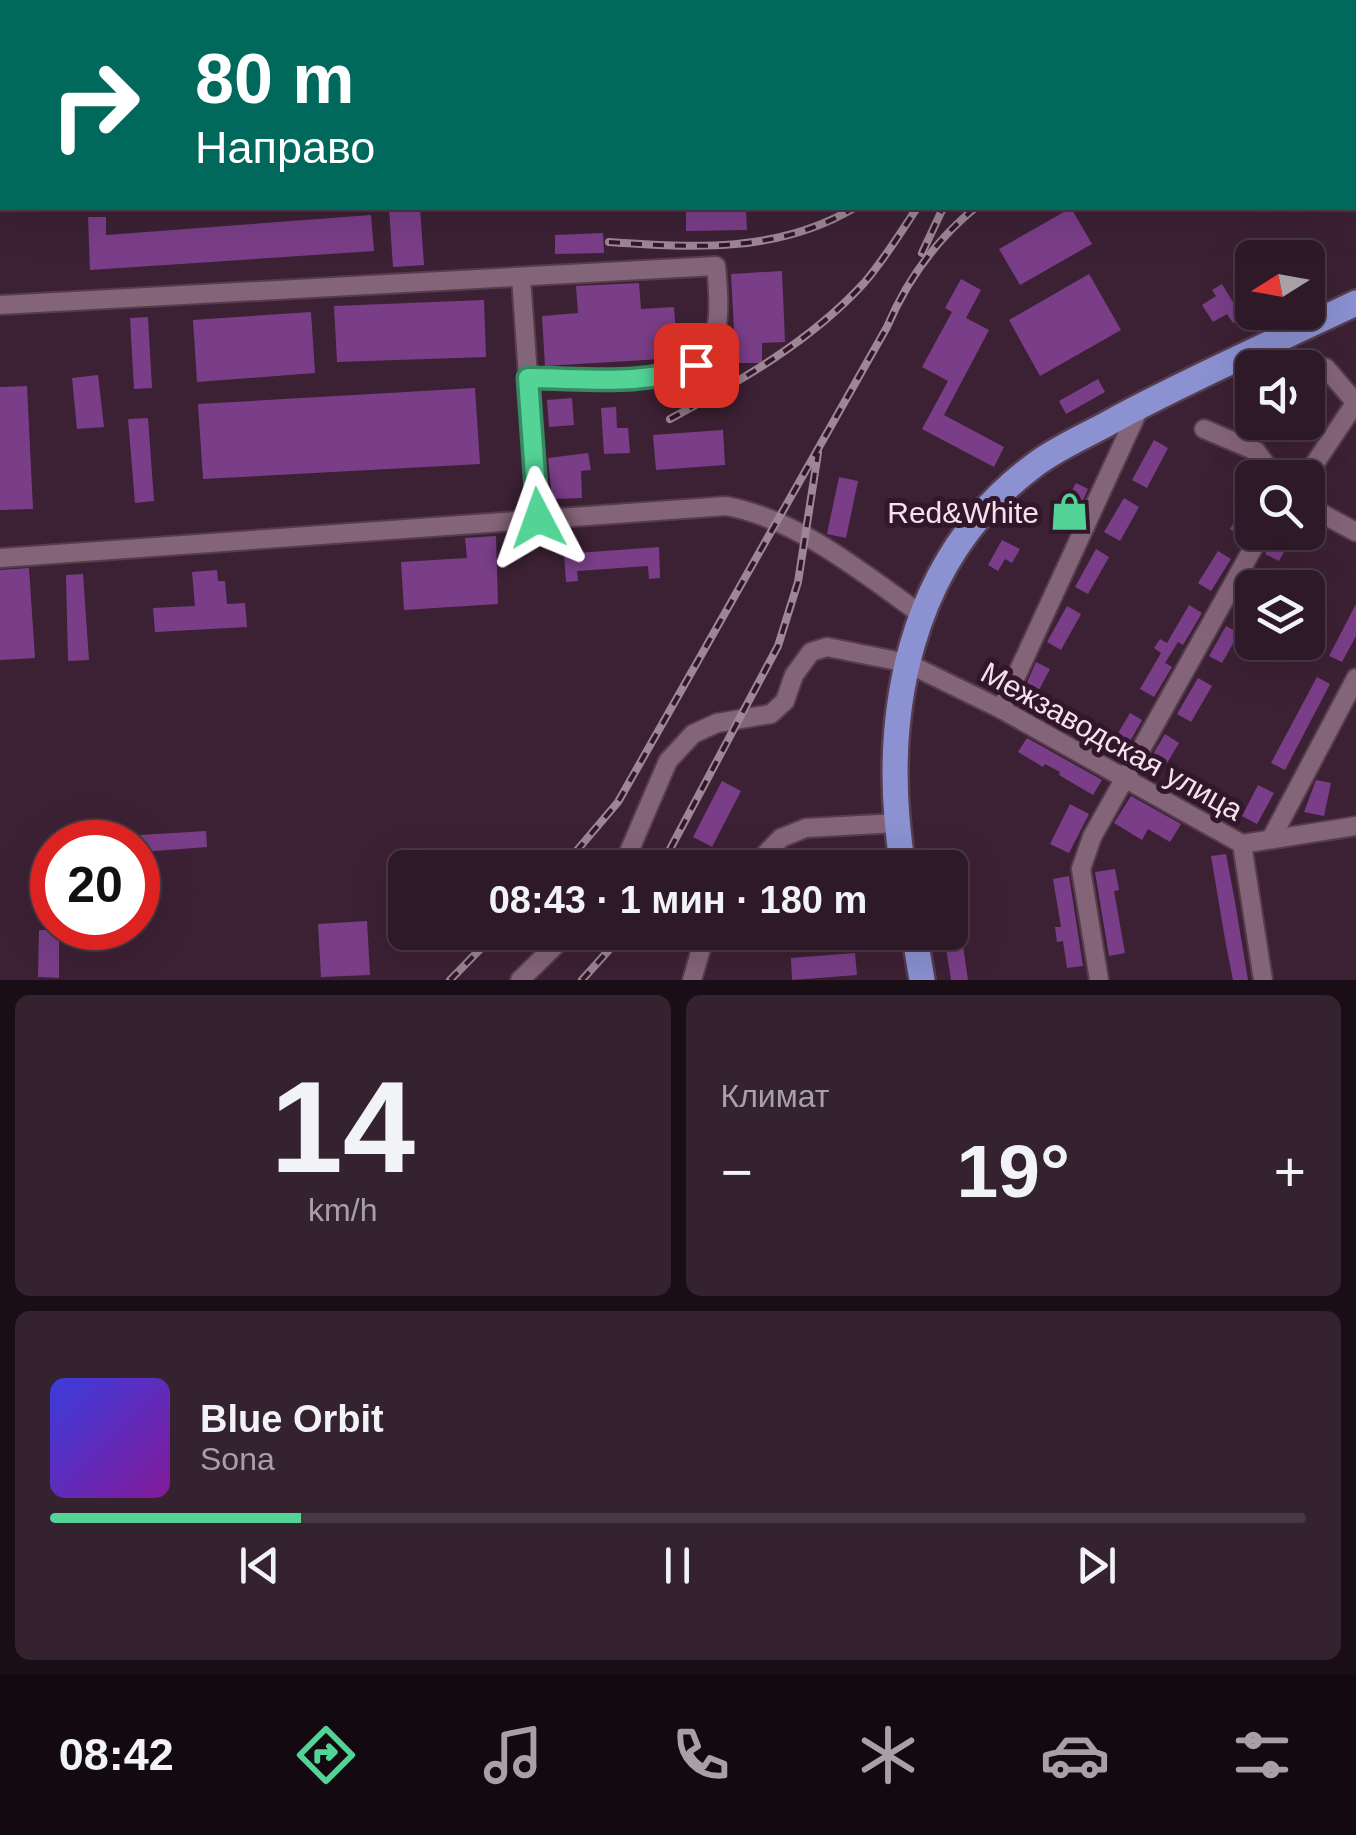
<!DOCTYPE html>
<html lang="ru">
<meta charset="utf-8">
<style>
:root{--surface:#2d1927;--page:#35222f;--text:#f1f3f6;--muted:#a7a0a7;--line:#483844;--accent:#53d396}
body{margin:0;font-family:Arial,sans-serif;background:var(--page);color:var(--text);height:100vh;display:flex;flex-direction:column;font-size:38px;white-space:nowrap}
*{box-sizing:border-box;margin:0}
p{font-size:32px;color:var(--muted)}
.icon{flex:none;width:55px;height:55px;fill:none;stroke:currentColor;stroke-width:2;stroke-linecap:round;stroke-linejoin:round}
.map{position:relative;height:980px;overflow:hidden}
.details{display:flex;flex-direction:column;gap:15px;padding:15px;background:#190e15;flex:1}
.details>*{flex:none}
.top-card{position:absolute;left:0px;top:0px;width:1358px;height:210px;box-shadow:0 10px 40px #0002,0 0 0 2px var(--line);background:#00695c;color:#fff;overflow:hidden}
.needle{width:65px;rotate:259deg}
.controls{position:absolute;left:1235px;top:240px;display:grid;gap:20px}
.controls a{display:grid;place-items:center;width:90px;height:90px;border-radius:15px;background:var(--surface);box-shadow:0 10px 40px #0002,0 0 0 2px var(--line);font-size:50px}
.speed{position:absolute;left:30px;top:820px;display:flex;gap:20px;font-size:50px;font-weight:700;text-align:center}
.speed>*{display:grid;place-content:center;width:130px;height:130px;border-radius:50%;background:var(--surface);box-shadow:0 10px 40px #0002,0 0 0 2px var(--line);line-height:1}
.speed .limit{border:15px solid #d22;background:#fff;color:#111}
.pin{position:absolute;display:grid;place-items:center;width:85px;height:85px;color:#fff;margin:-42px;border-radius:20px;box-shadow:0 5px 15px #0006}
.me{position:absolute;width:110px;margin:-55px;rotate:356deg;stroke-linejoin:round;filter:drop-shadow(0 0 8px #0008)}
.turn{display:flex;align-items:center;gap:35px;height:210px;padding:0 30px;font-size:45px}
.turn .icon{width:130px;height:130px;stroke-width:2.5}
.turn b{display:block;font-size:70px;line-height:85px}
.big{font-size:75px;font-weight:700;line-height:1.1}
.details .card{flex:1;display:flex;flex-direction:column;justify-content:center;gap:15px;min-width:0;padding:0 35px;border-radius:15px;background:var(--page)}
.details .dial{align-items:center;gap:0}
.dial b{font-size:130px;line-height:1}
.song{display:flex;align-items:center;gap:30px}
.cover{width:120px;height:120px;border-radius:15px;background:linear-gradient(135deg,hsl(240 70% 55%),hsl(290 70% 35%))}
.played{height:10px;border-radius:5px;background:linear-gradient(90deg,var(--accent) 20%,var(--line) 20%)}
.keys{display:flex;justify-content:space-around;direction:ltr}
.heat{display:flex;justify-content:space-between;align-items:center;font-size:55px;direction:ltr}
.details .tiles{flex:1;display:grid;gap:15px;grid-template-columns:1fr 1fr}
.card:last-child{grid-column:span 2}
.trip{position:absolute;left:388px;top:850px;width:580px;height:100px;border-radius:15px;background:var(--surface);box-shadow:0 10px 40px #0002,0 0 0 2px var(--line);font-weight:700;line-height:100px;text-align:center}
.tab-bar{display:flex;height:160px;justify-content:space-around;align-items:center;background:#120a10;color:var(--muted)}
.tab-bar .icon{width:70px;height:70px}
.tab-bar .selected{color:var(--accent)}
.tab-bar b{font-size:45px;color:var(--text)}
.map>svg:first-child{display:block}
</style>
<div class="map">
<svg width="1356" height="980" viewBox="0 0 1356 980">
<rect width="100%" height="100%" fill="#3c2134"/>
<g fill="#7a3e88">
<path d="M389,208H420L424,265L393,267Z"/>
<path d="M724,208H746L747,230L686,231V209Z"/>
<path d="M1071,208L1092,244L1020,285L999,249Z"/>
<path d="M371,215L374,251L90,270L88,217H106V235Z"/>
<path d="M603,233L604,253L555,254V235Z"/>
<path d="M782,271L785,342L762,343V363H721L729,330H734L731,274Z"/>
<path d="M1089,274L1121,330L1040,376L1009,320Z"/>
<path d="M961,279L981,290L966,318L989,330L944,415L1004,447L994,467L922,429L948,381L922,367L952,312L945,308Z"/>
<path d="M639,283L641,309L674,307L678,358L545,366L542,316L578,313L576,286Z"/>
<path d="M1222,284L1242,317L1233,323L1227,314L1213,322L1202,305L1216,296L1212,290Z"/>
<path d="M484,300L486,357L337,362L334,306Z"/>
<path d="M311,312L315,373L197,382L193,320Z"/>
<path d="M148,317L152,388L134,389L130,318Z"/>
<path d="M98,375L104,427L77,429L72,378Z"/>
<path d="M1098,379L1105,392L1066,414L1059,401Z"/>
<path d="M27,386L33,509L0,510V387Z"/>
<path d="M475,388L480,464L203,479L198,404Z"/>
<path d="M572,398L574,425L549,427L547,400Z"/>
<path d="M616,407L617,428H628L630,453L604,454L601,408Z"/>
<path d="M148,418L154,501L135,503L128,419Z"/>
<path d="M723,430L725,465L656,470L653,435Z"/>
<path d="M1154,440L1168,448L1147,488L1132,480Z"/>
<path d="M588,453L591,470L581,471L582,498L552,499L548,458Z"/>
<path d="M839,477L858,481L846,538L827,534Z"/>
<path d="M1076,483L1088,489L1068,533L1054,525Z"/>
<path d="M1244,490L1252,495V521L1243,537L1230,529L1242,508L1236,505Z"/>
<path d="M1124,498L1139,507L1120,541L1104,532Z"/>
<path d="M1277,532H1295L1279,561L1265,554Z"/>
<path d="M496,536L498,604L404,610L401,562L467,558L465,538Z"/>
<path d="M1002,540L1020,549L1012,563L1005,559L998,571L988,565Z"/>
<path d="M659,547L660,578L649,579L648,566L577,571L578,581L566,582L564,554Z"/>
<path d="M1096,549L1109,557L1088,594L1075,587Z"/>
<path d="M1218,551L1231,559L1211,591L1198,583Z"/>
<path d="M29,568L35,658L0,660V570Z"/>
<path d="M217,570L218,581H225L227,604L245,603L247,627L155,632L153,608L195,606L192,572Z"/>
<path d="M1255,572L1268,579L1264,588H1252L1250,614L1237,607Z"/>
<path d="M83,574L89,660L68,661L66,575Z"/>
<path d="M1356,604V636L1342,662L1329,656Z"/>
<path d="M1189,605L1202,613L1183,645L1178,642L1165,663L1172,667L1154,697L1140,689L1161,653L1154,648L1160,639L1167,643Z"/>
<path d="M1067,606L1081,614L1061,650L1047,642Z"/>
<path d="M1226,626L1239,633L1222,663L1209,656Z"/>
<path d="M1036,662L1050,669L1029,709L1018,703Z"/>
<path d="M1317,677L1330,684L1285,770L1271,763Z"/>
<path d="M1198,678L1212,686L1191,722L1177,714Z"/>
<path d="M1130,713L1142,720L1124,752L1111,745Z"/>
<path d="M1165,734L1179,743L1161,773L1147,764Z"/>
<path d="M1027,738L1102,780L1093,795L1059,775L1060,772L1045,764L1043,767L1018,752Z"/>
<path d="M1316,780L1331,783L1324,816L1304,812Z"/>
<path d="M722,781L741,791L712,847L693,837Z"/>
<path d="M1258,785L1274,793L1257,824L1242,816Z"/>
<path d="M1131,796L1181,824L1170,842L1148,829L1142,840L1114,823Z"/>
<path d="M1070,804L1089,814L1069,853L1050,844Z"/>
<path d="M206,831L207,847L142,852L140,835Z"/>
<path d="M1226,854L1235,902L1248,980H1233L1226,945L1211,856Z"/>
<path d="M1115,869L1119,890L1114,891L1125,953L1109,956L1095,872Z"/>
<path d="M1069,876L1083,966L1067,968L1063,941L1057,942L1055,927H1061L1053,879Z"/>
<path d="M950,897H956L968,980H951L945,941L950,940Z"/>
<path d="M367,921L370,975L321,977L318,924Z"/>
<path d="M39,930H59V978L38,977Z"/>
<path d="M855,953L857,975L792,980L791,958Z"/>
</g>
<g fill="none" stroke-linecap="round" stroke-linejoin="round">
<defs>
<g id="minor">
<path d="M359,2L360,0"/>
<path d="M0,117L2,118"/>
<path d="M521,277L538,518"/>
<path d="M0,305L716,266C719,298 724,337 698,363C671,389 566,378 528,378"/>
<path d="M1257,350L1326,368L1355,402"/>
<path d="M1204,429L1256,451L1276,478"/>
<path d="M1305,478L1356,402"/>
<path d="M1308,506L1356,532"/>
<path d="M0,558L726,506C798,519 864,574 922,615"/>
<path d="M1001,709L1140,407"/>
<path d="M1272,837L1356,678"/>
<path d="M1242,844L1263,980"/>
<path d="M622,868L668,761L693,734L717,723L771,714L785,701L794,675L811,652L827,647L907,663L1001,709L1242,844L1356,826"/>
<path d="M752,868L781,838L806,828L898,823"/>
<path d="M520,980L569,932"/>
<path d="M692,980L706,932"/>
<path d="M1099,980L1081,869L1092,837L1262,532"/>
</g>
<g id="highway">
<path d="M903,868C879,718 907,559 1036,464C1060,446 1090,434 1116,419C1194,377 1276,341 1356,303"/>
<path d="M914,932L922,980"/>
</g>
</defs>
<use href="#minor" stroke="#553d4e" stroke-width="22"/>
<use href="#highway" stroke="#553d4e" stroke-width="30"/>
<use href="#minor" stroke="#846479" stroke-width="18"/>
<use href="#highway" stroke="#8b91d1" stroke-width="25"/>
<defs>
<g id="rail">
<path d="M1047,2L1048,0"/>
<path d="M1231,2L1234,0"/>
<path d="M609,242C694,248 778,253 854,208"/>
<path d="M922,253L943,208"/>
<path d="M670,419C740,381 810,342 864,283C884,260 900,233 917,208"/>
<path d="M562,868L618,802L887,327C907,280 936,240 975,208"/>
<path d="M660,868L778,646L798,582L818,453"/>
<path d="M450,980L497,932"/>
<path d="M582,980L625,932"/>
</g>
</defs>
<use href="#rail" stroke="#9d8695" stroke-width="8"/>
<use href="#rail" stroke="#32172a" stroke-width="4" stroke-dasharray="11" stroke-linecap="butt"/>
</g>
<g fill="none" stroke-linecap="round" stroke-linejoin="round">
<defs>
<path id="route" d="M538,518L528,378C584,378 645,387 696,365"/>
</defs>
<use href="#route" stroke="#368962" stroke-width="25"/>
<use href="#route" stroke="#53d396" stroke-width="18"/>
</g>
<defs>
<symbol id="shop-bare" viewBox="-9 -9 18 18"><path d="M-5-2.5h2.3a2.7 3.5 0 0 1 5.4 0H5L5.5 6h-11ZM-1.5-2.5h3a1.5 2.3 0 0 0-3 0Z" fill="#53d396" stroke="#32172a" stroke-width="2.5" paint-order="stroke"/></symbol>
</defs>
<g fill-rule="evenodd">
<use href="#shop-bare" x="1042" y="484" width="55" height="55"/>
</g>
<g text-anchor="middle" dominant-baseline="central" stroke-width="10" stroke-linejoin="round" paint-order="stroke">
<g font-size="30" fill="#f5e2ee" stroke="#32172a" text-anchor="end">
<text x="1039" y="512">Red&amp;White</text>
</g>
<g font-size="30" fill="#f5e2ee" stroke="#32172a">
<text transform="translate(1112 741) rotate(29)">Межзаводская улица</text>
</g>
</g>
</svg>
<div class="controls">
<a><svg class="needle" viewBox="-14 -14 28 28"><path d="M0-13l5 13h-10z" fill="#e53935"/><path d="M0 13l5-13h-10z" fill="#a7a0a7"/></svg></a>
<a><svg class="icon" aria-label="sound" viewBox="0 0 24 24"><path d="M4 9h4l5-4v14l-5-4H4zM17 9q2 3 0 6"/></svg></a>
<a><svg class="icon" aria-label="search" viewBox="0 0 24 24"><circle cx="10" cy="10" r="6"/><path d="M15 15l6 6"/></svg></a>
<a><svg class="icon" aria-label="layers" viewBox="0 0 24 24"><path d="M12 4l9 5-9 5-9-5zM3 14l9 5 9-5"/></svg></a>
</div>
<div class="speed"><div class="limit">20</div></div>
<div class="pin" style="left:696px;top:365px;background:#d93025"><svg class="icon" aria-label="arrive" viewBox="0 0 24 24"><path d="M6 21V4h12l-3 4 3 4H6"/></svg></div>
<svg class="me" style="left:538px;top:518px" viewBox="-20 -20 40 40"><path d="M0-17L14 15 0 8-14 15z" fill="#53d396" stroke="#fff" stroke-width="4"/></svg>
<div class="trip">08:43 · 1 мин · 180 m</div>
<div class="top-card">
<div class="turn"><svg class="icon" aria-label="right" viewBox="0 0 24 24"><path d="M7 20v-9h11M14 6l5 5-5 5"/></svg><div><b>80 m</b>Направо</div></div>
</div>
</div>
<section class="details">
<div class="tiles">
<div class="card dial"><b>14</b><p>km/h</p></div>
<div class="card"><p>Климат</p>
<div class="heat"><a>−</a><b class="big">19°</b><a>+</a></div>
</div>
<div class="card">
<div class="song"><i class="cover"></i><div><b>Blue Orbit</b><p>Sona</p></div></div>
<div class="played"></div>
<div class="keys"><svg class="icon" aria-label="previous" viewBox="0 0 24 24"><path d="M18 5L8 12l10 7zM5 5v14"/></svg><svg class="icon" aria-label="pause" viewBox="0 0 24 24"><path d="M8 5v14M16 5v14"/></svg><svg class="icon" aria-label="next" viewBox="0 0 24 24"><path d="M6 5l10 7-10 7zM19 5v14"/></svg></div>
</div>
</div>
</section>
<nav class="tab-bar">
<b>08:42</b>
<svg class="icon selected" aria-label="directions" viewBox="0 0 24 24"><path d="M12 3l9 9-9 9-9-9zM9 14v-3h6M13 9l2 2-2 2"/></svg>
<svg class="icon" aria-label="music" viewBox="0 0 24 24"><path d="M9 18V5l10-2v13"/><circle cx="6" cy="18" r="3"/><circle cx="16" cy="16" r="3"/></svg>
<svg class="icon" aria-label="phone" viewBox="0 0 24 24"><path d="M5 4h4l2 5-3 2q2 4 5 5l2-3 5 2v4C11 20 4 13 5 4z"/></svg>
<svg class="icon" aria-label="climate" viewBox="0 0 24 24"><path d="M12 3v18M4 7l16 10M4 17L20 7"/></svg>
<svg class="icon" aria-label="car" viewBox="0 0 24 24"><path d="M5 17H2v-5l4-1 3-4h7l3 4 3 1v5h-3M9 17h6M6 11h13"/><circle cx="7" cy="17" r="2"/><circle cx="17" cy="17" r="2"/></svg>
<svg class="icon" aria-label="filters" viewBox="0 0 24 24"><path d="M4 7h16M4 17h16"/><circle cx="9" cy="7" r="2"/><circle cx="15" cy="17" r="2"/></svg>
</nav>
